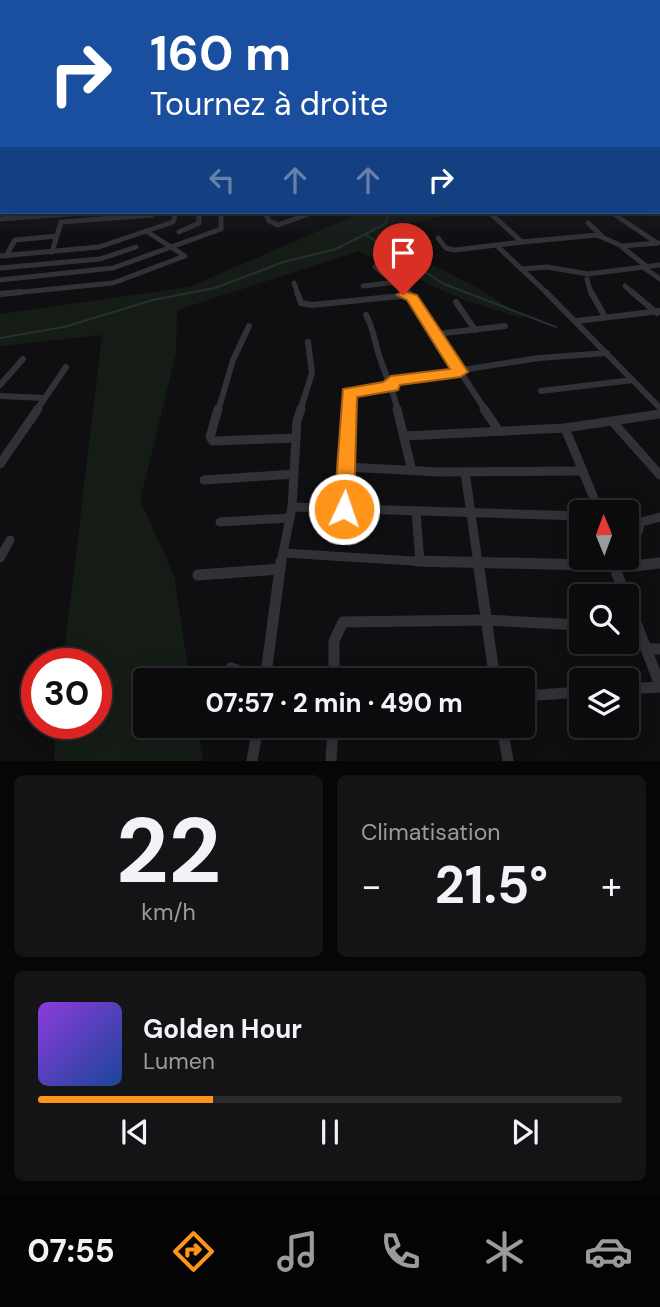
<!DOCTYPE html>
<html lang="fr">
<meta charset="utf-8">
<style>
:root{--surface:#0b0b0d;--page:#141416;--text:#f1f3f6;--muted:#9a9b9d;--line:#2b2b2e;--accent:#fe941a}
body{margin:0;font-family:"DM Sans",sans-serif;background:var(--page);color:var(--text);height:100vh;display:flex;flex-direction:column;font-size:26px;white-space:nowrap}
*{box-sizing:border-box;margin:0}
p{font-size:23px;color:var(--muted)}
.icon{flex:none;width:38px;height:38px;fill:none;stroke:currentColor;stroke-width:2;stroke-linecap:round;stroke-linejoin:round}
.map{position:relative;height:761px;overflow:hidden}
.side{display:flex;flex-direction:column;gap:14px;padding:14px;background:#060607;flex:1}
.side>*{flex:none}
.guide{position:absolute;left:0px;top:0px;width:662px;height:214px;box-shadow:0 4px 18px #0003,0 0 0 2px var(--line);background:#1a4fa0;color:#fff;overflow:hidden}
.needle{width:46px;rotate:359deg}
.tools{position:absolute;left:569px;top:500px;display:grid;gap:14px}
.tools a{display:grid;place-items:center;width:70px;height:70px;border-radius:7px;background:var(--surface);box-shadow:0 4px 18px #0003,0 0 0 2px var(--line);font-size:35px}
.speed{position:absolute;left:21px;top:648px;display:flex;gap:14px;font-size:35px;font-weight:700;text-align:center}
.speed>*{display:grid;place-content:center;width:91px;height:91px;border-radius:50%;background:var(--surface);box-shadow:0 4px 18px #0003,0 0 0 2px var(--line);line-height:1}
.speed .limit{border:10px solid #d22;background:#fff;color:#111}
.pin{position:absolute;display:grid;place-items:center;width:60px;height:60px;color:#fff;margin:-72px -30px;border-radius:50% 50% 50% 0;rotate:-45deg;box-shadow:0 0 7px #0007}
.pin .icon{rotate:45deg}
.me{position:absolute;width:77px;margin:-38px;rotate:3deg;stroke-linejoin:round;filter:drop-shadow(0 0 5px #0008)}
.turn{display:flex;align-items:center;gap:24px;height:147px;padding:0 35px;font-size:32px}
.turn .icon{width:91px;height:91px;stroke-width:2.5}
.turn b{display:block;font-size:49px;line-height:60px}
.lanes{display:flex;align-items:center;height:66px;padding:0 35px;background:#0003;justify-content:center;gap:35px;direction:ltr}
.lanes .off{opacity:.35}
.big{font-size:52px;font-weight:700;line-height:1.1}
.side .tile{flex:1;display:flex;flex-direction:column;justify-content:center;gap:10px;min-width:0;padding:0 24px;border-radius:10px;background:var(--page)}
.side .dial{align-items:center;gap:0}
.dial b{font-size:91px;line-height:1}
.song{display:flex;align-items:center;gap:21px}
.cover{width:84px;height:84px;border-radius:10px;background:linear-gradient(135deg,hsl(270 70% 55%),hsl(220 70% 35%))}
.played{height:7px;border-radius:4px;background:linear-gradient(90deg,var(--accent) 30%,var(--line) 30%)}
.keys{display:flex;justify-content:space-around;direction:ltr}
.heat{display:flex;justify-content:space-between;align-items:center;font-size:38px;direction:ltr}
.side .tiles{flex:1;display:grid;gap:14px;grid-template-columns:1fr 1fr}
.tile:last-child{grid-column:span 2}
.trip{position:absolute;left:133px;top:668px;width:402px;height:70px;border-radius:7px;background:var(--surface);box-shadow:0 4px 18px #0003,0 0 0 2px var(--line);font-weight:700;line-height:70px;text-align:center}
.dock{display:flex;height:112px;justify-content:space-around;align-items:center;background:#040405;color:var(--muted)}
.dock .icon{width:49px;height:49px}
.dock .selected{color:var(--accent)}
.dock b{font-size:32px;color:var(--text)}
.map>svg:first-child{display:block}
</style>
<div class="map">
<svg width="660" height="761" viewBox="0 0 660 761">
<rect width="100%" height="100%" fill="#0f0f11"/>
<path fill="#151c16" d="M363,212H460L390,228L407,252L478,288L528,320L461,299L359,251L177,310L176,354L140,500L174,575L190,681H145V726H197L203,761H54L56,723H96V663H63L102,335L0,346V314L189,287Z"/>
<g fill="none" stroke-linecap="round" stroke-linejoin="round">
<g stroke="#253035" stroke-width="2">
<path d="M366,235L444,284L556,327"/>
<path d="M0,338L64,327L153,300L215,288L283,262L336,249L385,224L389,212"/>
</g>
<path stroke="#303236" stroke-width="3.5" d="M0,181L2,178"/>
<g stroke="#303236" stroke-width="5">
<path d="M265,212L269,221L278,225L314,212"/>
<path d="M611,212L657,243"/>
<path d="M0,219L96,212"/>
<path d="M588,223L601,235"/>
<path d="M179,232L199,223V212"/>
<path d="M438,238L446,248L454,250L522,242L489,212"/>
<path d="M522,242L597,235L622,246L658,243"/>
<path d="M497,246L548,294"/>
<path d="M622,247L646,266"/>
<path d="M52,252L61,222L152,215L153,212"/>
<path d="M0,256L99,247L173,222L176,212"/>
<path d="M6,256L15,240L57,236"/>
<path d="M375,267L409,294"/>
<path d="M643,267L660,279"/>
<path d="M0,268L100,259L136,247"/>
<path d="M521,269L547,267L588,274L660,265"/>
<path d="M587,279L591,294"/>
<path d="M0,280L113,268L221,229V212"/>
<path d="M294,283L298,294"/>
<path d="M363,286L397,282"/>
<path d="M625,286L634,294"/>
<path d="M3,294L113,283L185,256L146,231"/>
</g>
<g stroke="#303236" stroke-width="6">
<path d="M297,292L301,303L312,305L410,295L486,411"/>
<path d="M409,292L410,295"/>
<path d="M546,292L660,408"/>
<path d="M591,292L605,317"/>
<path d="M632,292L657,313"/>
<path d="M0,294L21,292"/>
<path d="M456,302L475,330"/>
<path d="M366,315C373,327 374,339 378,352C384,372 393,390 398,411"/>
<path d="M577,321L660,311"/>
<path d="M436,334L505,326"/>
<path d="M391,381L539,358L607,353"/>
<path d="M0,385L23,359"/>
<path d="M541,391L633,380"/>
<path d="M0,396L45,398"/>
<path d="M36,411L66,367"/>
<path d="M218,411L233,360L249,326"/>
<path d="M300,411L312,373L308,342"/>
<path d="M348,411L349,393L392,386"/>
</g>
<g stroke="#303236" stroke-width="9">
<path d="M218,409L210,437L213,441L296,438"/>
<path d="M397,409L412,471"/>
<path d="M484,409L499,431"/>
<path d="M612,421L660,475"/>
<path d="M565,428L600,513"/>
<path d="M405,436L565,428L660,414"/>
<path d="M0,464L38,409"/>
<path d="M346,467L440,472L583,471"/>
<path d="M465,472L478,563"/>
<path d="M204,480L294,474"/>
<path d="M292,507L581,516"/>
<path d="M344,509L348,409"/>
<path d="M416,512L420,562"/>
<path d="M220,522L290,518"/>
<path d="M626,542L638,532L641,522L660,517"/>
<path d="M626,551L632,563"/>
<path d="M283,553L445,563"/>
<path d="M0,558L10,540"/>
<path d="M281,563L292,507L297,421L301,409"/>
</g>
<g stroke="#303236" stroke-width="11">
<path d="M417,561L633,566L660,563"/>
<path d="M478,561L495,681"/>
<path d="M631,561L633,566"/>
<path d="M614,566L626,597"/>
<path d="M198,575L280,569"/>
<path d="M626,597L660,685"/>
<path d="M648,649H660"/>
<path d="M231,668L267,681"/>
<path d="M265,681L281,561"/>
<path d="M334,681V641L343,622L486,620L581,625"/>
<path d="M626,689L660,687"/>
<path d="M523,696L581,692"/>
<path d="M502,726L508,761"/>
<path d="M252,761L258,726"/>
<path d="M331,761L333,726"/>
</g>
</g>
<linearGradient id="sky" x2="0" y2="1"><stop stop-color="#080809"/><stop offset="0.56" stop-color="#313743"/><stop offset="1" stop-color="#313743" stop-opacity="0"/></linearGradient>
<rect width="660" height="241" fill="url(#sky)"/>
<path fill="#fe941a" stroke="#a56011" stroke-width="2" d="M403,291L417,295L468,372L460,377L400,385L398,390L357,397L354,509L351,515H337L334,509L343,389L383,382L391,376L450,369L407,300L397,295Z"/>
</svg>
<div class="tools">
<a><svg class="needle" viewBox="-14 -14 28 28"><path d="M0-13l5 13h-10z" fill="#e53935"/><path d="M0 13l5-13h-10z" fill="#9a9b9d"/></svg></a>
<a><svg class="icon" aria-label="search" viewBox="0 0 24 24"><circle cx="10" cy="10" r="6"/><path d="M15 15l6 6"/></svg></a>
<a><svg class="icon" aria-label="layers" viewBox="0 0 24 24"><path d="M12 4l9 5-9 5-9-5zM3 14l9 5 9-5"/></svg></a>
</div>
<div class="speed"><div class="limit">30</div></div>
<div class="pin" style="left:403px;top:295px;background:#d93025"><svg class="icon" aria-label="arrive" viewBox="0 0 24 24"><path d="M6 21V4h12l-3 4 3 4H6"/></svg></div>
<svg class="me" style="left:344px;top:509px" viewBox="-20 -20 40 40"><circle r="17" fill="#fe941a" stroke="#fff" stroke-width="3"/><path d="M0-11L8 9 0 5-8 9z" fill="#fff"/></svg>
<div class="trip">07:57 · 2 min · 490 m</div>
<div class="guide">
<div class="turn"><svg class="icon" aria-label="right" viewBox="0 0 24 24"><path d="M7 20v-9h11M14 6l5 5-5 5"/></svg><div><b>160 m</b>Tournez à droite</div></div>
<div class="lanes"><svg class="icon off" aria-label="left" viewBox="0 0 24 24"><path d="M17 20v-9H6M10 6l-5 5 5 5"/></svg><svg class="icon off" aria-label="ahead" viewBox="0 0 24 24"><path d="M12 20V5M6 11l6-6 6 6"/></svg><svg class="icon off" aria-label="ahead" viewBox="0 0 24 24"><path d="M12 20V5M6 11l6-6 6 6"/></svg><svg class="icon" aria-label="right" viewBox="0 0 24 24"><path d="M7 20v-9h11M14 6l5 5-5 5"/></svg></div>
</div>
</div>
<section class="side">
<div class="tiles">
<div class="tile dial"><b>22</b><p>km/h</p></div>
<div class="tile"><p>Climatisation</p>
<div class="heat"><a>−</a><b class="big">21.5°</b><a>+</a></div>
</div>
<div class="tile">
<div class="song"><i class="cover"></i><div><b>Golden Hour</b><p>Lumen</p></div></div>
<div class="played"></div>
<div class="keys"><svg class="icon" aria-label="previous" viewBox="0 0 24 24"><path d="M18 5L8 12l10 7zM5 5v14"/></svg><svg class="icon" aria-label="pause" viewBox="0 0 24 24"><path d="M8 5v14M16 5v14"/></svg><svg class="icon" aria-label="next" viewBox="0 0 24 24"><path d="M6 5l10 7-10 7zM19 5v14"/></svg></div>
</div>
</div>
</section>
<nav class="dock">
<b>07:55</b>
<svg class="icon selected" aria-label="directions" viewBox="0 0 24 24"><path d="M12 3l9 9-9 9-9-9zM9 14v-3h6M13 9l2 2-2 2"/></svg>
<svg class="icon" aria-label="music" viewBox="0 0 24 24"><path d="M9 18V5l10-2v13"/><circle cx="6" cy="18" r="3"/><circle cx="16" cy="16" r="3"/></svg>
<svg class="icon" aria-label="phone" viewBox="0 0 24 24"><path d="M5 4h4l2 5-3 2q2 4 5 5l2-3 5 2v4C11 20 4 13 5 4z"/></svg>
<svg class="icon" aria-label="climate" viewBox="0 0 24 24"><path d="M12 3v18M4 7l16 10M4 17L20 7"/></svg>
<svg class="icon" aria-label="car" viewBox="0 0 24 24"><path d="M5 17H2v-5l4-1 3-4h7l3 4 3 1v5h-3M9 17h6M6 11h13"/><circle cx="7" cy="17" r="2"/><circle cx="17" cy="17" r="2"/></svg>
</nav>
